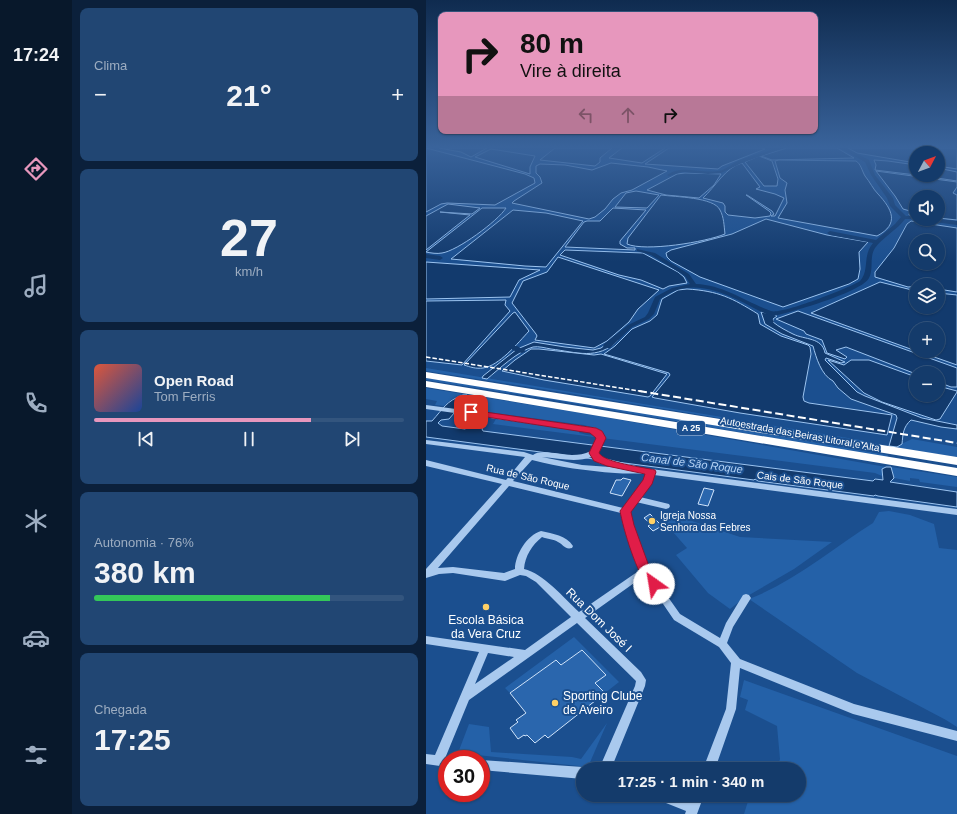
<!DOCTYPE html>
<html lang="pt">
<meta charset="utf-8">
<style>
:root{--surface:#143b6b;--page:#214673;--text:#f1f3f6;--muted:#9dadc1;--line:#33557e;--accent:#e797bd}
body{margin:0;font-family:Helvetica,sans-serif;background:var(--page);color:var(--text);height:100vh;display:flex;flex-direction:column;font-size:15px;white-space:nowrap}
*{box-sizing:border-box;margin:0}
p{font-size:13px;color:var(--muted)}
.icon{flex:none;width:22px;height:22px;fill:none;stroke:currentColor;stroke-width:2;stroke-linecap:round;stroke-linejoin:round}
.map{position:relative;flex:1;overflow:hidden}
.panel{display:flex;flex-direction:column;gap:8px;padding:8px;background:#0b203b;width:354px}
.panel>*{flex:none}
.banner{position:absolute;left:12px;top:12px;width:380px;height:122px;border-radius:8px;box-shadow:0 1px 3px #0004,0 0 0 1px var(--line);background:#e797bd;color:#111;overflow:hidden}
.needle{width:26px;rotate:49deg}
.tools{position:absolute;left:483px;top:146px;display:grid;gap:8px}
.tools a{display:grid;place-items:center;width:36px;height:36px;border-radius:50%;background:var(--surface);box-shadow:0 1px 3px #0004,0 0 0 1px var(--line);font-size:20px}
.speed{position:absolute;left:12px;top:750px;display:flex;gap:8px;font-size:20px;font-weight:700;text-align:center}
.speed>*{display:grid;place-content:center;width:52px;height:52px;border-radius:50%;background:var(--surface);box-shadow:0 1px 3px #0004,0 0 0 1px var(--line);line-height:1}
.speed .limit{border:6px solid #d22;background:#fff;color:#111}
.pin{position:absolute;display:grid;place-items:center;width:34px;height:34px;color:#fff;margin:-17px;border-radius:8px;box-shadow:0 2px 6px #0006}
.me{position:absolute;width:44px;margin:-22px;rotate:328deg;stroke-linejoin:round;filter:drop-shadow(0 0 3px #0008)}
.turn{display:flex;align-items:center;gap:14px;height:84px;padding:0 16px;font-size:18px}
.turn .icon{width:52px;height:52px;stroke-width:2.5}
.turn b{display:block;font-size:28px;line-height:34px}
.lanes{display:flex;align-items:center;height:38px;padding:0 16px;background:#0003;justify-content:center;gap:20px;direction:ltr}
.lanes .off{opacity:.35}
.big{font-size:30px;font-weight:700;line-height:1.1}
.panel .widget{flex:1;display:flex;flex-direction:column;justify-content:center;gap:6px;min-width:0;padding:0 14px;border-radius:8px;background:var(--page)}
.panel .dial{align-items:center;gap:0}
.dial b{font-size:52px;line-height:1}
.song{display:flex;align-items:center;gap:12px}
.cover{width:48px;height:48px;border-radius:6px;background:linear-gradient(135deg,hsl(10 70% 55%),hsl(220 70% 35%))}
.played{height:4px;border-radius:2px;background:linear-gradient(90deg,var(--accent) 70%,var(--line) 70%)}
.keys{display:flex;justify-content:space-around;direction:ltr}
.heat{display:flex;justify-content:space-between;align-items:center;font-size:22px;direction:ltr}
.charge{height:6px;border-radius:3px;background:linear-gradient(90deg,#34c759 76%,var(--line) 0)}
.trip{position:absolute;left:150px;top:762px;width:230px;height:40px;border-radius:20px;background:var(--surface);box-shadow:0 1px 3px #0004,0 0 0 1px var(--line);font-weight:700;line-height:40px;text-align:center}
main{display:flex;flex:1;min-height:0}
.menu{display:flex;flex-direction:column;width:72px;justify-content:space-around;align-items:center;background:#08182b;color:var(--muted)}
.menu .icon{width:28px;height:28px}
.menu .on{color:var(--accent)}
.menu b{font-size:18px;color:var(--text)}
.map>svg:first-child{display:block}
</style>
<main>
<nav class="menu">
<b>17:24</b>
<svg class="icon on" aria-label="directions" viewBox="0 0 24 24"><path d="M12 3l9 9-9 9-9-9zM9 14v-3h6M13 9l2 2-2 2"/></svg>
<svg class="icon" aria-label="music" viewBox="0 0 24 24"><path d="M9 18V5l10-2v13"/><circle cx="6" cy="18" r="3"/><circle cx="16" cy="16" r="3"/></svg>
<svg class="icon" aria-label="phone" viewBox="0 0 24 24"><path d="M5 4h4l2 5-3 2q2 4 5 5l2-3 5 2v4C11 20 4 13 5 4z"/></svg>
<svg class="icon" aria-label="climate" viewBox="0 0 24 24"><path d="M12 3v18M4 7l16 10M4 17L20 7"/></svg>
<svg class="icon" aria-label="car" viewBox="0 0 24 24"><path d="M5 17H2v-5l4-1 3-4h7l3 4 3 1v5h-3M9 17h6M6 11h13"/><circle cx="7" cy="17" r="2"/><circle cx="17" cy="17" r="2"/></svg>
<svg class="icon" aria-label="filters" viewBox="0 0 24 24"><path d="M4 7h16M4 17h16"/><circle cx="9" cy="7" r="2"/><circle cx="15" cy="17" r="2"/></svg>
</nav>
<section class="panel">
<div class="widget"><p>Clima</p>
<div class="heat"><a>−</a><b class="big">21°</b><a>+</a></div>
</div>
<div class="widget dial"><b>27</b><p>km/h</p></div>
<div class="widget">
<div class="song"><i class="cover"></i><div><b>Open Road</b><p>Tom Ferris</p></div></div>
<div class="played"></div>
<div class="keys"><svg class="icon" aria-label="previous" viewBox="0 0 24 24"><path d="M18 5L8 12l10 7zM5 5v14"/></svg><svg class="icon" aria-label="pause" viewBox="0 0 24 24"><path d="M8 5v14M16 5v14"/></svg><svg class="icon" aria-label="next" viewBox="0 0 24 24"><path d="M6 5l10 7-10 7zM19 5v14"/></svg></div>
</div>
<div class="widget"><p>Autonomia · 76%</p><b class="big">380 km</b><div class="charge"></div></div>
<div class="widget"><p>Chegada</p><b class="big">17:25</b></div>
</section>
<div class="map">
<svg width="531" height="814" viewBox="0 0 531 814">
<rect width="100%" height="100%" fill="#1b4f8f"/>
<g fill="#2461a8">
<path d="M0,368L434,440L461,446L148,394L0,371Z"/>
<path d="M0,378L131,398L462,455L461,458L128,400L0,380Z"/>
<path d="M0,388L161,414L460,467L456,469L457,472L456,476L449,473L67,424L70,419L154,431L153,433C161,435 170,438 176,432L173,429L158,425L32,408L40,399V395C31,394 24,400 18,406L9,405L11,401L0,399Z"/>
<path d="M486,439L531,447V457L471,448V446Z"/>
<path d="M465,467L531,477V487L494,482L493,479L484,478V481L468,478Z"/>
<path d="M463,511L484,515L508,524L513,548L531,550V727L520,720L431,673L323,599C368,582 407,548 447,523L453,512Z"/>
<path d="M245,514L314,537L406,542L368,569L318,598L304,609L282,593L250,555L261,548L239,523Z"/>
<path d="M148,637L193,682L179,693L169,683L179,675L156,650L135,665L130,660L84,693L79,688Z"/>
<path d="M318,680L531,756V814H318L324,795H373V769H351L354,759L351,726L319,710L322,700L314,697Z"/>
<path d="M181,723L162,767L32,753L43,724L63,727L65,752L146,757L155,759Z"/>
</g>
<g fill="#123a6d" stroke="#9cc4f0" fill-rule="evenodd">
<path d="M0,148L99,174L108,178L109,183L69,205L21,203L15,204L0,212Z"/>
<path d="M13,148H61L45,157L35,152Z"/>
<path d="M129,148H186L174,158V162L169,166L114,160Z"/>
<path d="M196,148H239L216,163L183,158Z"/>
<path d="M243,148H335L339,149L296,166L292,169L219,164Z"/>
<path d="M361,148H411L428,158L346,160L335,156Z"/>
<path d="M422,148H531V169L512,166V153H490V163L431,153Z"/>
<path d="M65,149L109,156L104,167V174L49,157Z"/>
<path d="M333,156L346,161L352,179L351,186H338L319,162Z"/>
<path d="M353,160L430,161C435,164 436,171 439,176C444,182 447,189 452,194C466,209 474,224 451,236L352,218L361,203L359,190L361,183L354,178L349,161Z"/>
<path d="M448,160L462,161L490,165V175L449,170L450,165Z"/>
<path d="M185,163L222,167L241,171L206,190L195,193L187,199L179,209L169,217L163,219L86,203L88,201L116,183L114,177L110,173V166L114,164L139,165L166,170Z"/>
<path d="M316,163L334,187L330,189L349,194L358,198L349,216H345L348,214L346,211L321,195H320L343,211L345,213L344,216L329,218L302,215L299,212V206L297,203L277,198C289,187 300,167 316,163Z"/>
<path d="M512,168L531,172V181L491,175H512Z"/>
<path d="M450,171L531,182V187L527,193L531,195V220L512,218V197H490V216L483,215L484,211L477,209L469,196Z"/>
<path d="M259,173L295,174L288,185L273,198L240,195L221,190L251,174Z"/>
<path d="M210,191L233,195L221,208L189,207L200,193Z"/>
<path d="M235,195C249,197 288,197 294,210C298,217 298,226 299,234C280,242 219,252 201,244L202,238Z"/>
<path d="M22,204L54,208L46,214L14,212L44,215L0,250V216Z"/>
<path d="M56,208H80C72,221 31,251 16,253C11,254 5,253 0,252Z"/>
<path d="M187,208L220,210L194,241V244L201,248H209V250L139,247L158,222L161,221H174Z"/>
<path d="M87,210L120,213L157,221L120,267L99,266L25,259Z"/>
<path d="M340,219L401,235L442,242L433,252L434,269L432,279L423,284L357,307L274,277L245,261L241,257L240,253L245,250L306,234Z"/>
<path d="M485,221L531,228V292L512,289V285L482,287L449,277V272L468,248L481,224ZM490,241H512V263H490Z"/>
<path d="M139,250L217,253L252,272L258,277L261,283L243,286L237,289L215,280L193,275L134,255Z"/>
<path d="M132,257L233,290L212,309L203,322L181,341L168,348L109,340L111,336L110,334L86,303L97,281L121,272Z"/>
<path d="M0,262L114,270L93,280L84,297L0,299Z"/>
<path d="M454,282L490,291V307H512V293L531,295V365L491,351H512V329H490V351L385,313Z"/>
<path d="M261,289C293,291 306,298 332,314L334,324L355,336L382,345L384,347L385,354L377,397L378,401L383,403L466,415L461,435L314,413L229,398L226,397L244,375L243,373L178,354L189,346L206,329L224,321L231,315L236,299L252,290Z"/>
<path d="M80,300L79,305L84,311L36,365L0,361V301Z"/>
<path d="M372,311L531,368V387H525L512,382V373L490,374L420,347L410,350L421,357L419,359L401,353L396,340L380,334L378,331L350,319Z"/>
<path d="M89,312L103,331C92,343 73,366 57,368C50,369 44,367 38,365L87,313Z"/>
<path d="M335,312L346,314L351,316L347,319V322C353,327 361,331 367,334C379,340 396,337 399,353L419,362L415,363L400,358L399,360L431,392L439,396L496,418L531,425V429L515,427L485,420C477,427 477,434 476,444L471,447L463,446L471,418L470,415L425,399L412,388L407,381C395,375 390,357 387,346L356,334L339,324Z"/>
<path d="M187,339L192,340C172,361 150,352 125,349C119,348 113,346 107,347C92,351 73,369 61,379L56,378L57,376L91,349L108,342L139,347L167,350L175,348Z"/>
<path d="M105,349H113L168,355L175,354L241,374L224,396L222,397L118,380L76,371L89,360Z"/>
<path d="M402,360L418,365L425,360H443L490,377V395H512V386L531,391V392L514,419L510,420L456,402L438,393Z"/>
<path d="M37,395H41L40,399L23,419L15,420L12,423L16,426L39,429L45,425L57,426L56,429L57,431L447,481L449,479L457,480L456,469L460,467H465L468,478L464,482L531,492V507L452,496L449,495L448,496L332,481L329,479L328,480L0,437V421H6C17,409 20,401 37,395Z"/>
</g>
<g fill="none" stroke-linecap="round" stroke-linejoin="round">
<g fill="#123a6d" fill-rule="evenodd">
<path d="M350,148H357L316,163L295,173L282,174L256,172L243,176L241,175C256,164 275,174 292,171C300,170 305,164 312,161C324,156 338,153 350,148Z"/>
<path d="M414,148H420L443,160L449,175L467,198L469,205L480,216H490V219H492H479C471,230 457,237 449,248C443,257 448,269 443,278C436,292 366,312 348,316L346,318L348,322L345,324L343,323L340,318L342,315C317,303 288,284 260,288C250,289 242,294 234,299L228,314L223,319L206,327L184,348H178L177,346L178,344L202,325L219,317L222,313L229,297L246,288L264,284L259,276L225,255L211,251V249L229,253L263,274L270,284C298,285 320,302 345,311C355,315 423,288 434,281C444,270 436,256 447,243L404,235L401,233L404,231L450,240L469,224L475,217L464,206L461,198L445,175L439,162Z"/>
<path d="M498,219H512L531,221V225L501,221Z"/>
<path d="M0,254L14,256L17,258L14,260L0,258Z"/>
<path d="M85,346H91L100,351L96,353C92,352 87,351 84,348Z"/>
</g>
</g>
<g fill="#2a66ad" stroke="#cfe3fa">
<path d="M197,478L205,480L196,496L184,493L190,480H195Z"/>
<path d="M278,488L288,490L282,506L272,504Z"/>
<path d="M224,514L236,526L227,531L222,526L225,524L218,518Z"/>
<path d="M156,650L180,675L169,683L179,693L122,738L119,735L109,743L101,735L99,736L98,735L92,739L84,728L92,722L90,720L100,713L84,693L130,660L135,665Z"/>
</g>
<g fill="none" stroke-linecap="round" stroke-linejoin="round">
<g fill="#a9c9ee" fill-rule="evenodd">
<path d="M0,405L170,428L176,431L179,437L172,453L174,457L210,466L211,469H225L531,509V515L228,475L225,483L214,497L243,504L244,506L243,508L240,509L210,502L203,511L206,525L223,570L254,614L294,638L300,623L317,595L320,594L323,595L325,598L307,627L301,643L314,659L428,704L531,731V741L427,714L314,668L310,709L289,769H277L300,709L305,663L293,647L248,620L218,576L159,618L215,672L220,680L219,686L185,769H173L209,686L210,681L151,623L43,700L20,756L25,759H21V767L0,764V754L9,755L53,652L0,644V636L99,650L145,617L110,582L100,576L94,575L79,581L27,573L13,574L0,578V569L76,484L0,466V460L80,480L99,457L0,444V440L98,452L107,455C114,449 135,455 146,455C153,455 158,454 165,451L171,437L170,434L165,432L0,409ZM116,457C133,458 149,463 166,457C171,466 188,466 198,468L156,465ZM106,460C133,467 161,471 189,473C199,474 210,473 220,474L218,480L197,508L87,481ZM83,486L195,513L198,525L214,570L153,612C138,598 117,573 98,569C99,556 106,545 116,537C121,539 128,539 132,542C138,545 139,550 146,548L147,546C140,535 127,534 115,531C101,535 89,555 89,569L78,573L27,567L12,568ZM62,653L88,657L49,684Z"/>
<path d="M55,760L157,767L161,769H157V779L55,770Z"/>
<path d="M228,795H249L264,801L266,795H278L271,814H259L260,811L230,799Z"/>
</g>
<g fill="#fff" fill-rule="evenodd">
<path d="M0,372L531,457V465L0,378Z"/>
<path d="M0,381L531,468V476L0,387Z"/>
</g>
<path stroke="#fff" stroke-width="1.5" stroke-dasharray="4.5 2" stroke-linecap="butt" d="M0,357L219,392"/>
<path stroke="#fff" stroke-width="2" stroke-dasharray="8 3.5" stroke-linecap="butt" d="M213,391L531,443"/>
</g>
<linearGradient id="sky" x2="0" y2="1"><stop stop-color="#0f2b4f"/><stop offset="0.56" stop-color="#39639b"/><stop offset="1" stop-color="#39639b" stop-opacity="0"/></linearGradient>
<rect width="531" height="262" fill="url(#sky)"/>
<path fill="#e11d48" stroke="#92132f" d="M45,410L170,428L176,431L180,438L173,453C179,463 217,467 229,470L230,472L226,484L205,512L208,525L224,569L234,584L232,587C229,588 226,589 223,586C211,576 197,528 194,511L217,480L219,474L181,466L168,461L163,453L170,438L164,433L41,414L40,412Z"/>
<g fill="#ffd166" stroke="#1b4f8f" stroke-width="1.5">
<circle cx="226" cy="521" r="4"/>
<circle cx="60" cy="607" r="4"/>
<circle cx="129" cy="703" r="4"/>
</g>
<g text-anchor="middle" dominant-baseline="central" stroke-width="4" stroke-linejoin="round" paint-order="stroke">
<rect fill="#1b4f8f" stroke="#bbcadd" stroke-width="1" x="251" y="421" width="28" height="14" rx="3"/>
<g font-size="9" font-weight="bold" fill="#fff">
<text x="265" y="428">A 25</text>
</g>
<g font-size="10" fill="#fff" stroke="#1b4f8f">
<text transform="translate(374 434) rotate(10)">Autoestrada das Beiras Litoral e Alta</text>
<text transform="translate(102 477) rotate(13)">Rua de São Roque</text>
<text transform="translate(374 480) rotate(7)">Cais de São Roque</text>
</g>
<g font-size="10" fill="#fff" stroke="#1b4f8f" text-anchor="start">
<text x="234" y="515">Igreja Nossa<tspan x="234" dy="12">Senhora das Febres</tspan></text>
</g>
<g font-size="11" font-style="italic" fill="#b5d3f5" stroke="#1b4f8f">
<text transform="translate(266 463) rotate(7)">Canal de São Roque</text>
</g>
<g font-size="12" fill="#fff" stroke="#1b4f8f">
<text x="60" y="620">Escola Básica<tspan x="60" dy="14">da Vera Cruz</tspan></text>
<text x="137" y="696" text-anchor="start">Sporting Clube<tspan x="137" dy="14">de Aveiro</tspan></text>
</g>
<g font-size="12" fill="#fff" stroke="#1b4f8f">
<text transform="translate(173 620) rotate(44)">Rua Dom José I</text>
</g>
</g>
</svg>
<div class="tools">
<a><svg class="needle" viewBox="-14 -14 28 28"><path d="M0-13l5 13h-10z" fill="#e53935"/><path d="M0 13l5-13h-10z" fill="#9dadc1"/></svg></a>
<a><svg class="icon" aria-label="sound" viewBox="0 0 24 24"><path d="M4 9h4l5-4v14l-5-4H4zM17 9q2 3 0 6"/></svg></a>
<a><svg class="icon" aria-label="search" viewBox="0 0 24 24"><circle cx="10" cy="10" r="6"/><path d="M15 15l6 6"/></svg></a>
<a><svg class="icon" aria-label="layers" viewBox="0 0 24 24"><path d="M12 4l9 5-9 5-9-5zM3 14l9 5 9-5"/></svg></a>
<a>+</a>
<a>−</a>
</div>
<div class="speed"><div class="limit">30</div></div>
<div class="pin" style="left:45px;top:412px;background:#d93025"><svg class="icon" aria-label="arrive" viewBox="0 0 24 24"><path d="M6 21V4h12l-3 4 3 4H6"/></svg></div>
<svg class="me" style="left:228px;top:584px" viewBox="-20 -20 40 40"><circle r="19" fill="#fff"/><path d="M0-13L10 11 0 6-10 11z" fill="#e11d48"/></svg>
<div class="trip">17:25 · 1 min · 340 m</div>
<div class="banner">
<div class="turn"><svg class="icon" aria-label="right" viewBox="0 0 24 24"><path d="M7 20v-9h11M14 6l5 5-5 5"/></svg><div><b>80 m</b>Vire à direita</div></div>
<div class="lanes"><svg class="icon off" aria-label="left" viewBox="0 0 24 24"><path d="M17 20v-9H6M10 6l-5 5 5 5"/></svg><svg class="icon off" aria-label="ahead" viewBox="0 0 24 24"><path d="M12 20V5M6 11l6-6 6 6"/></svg><svg class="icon" aria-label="right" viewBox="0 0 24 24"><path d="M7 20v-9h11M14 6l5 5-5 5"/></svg></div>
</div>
</div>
</main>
